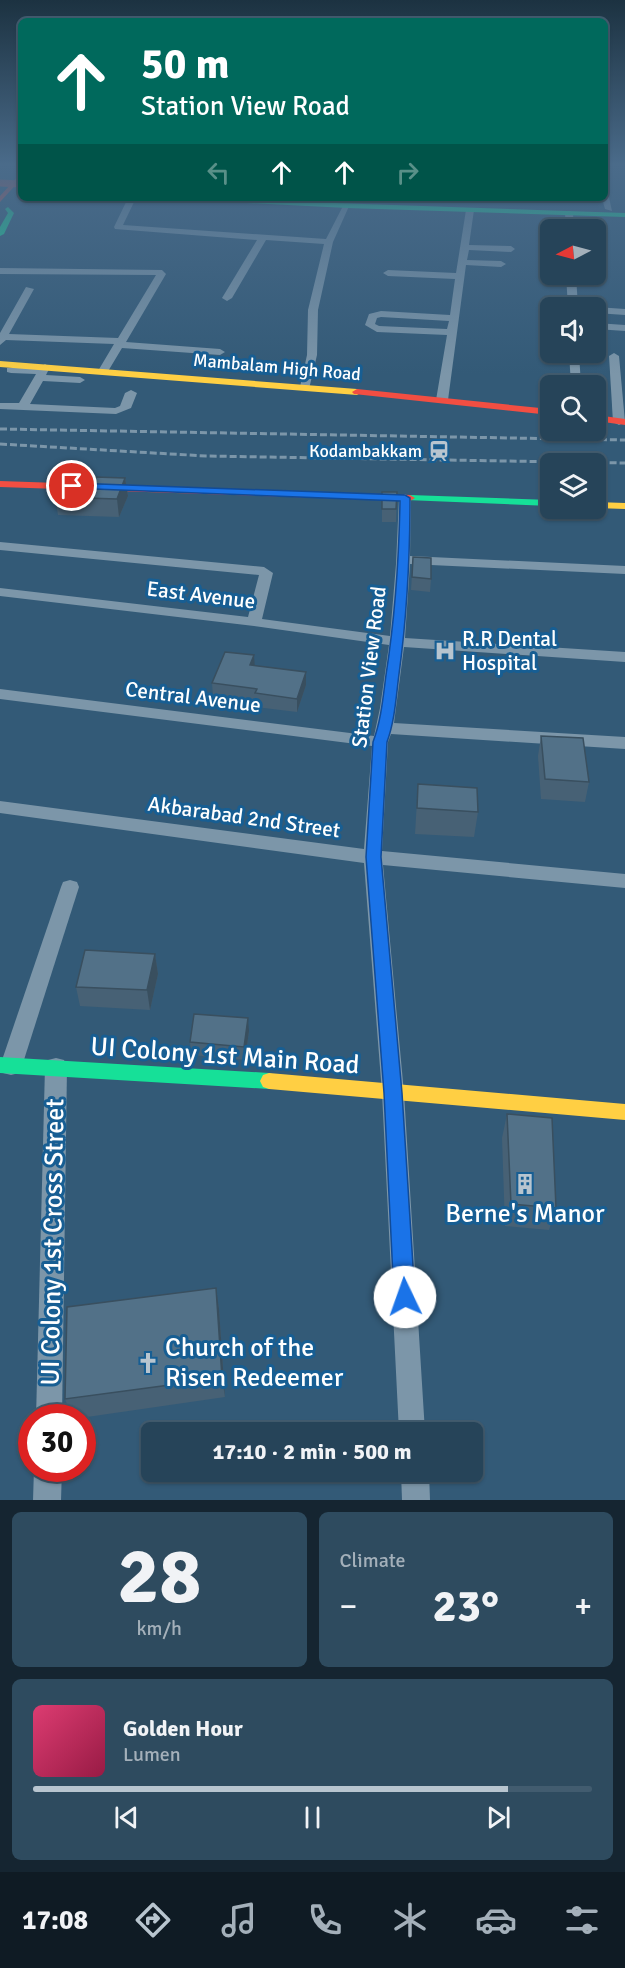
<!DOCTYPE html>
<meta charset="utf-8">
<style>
:root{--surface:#264459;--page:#2e4b5f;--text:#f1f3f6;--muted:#a4b0ba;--line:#425c6f;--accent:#b8c5cf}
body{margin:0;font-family:Signika,sans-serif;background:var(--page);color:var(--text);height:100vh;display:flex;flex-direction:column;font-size:22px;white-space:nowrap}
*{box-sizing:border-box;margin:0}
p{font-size:20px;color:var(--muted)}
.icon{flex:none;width:33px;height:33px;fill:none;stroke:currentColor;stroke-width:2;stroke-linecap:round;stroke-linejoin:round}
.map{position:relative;height:1500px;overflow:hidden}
.drawer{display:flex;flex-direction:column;gap:12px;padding:12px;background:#152531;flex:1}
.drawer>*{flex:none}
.hud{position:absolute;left:18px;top:18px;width:590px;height:183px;border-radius:9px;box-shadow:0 2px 4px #0004,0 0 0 2px var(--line);background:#00695c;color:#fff;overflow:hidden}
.needle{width:39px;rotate:264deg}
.buttons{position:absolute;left:540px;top:219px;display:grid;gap:12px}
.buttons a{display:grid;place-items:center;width:66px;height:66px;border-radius:9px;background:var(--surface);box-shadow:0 2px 4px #0004,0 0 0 2px var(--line);font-size:30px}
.speed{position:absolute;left:18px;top:1404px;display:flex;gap:12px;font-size:30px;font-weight:700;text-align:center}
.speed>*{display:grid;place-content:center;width:78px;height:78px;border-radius:50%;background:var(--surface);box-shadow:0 2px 4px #0004,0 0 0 2px var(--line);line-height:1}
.speed .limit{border:9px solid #d22;background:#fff;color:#111}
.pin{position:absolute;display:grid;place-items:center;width:51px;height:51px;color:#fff;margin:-26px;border:3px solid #fff;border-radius:50%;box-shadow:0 2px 6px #0007}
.me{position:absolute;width:66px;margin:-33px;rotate:357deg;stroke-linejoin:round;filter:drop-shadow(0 0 4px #0008)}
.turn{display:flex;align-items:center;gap:21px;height:126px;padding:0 24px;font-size:27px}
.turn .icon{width:78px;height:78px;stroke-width:2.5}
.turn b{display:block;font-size:42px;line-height:51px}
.lanes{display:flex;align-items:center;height:57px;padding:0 24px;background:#0003;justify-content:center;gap:30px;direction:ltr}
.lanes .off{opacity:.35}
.big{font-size:45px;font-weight:700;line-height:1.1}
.drawer .tile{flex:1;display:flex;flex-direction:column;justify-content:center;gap:9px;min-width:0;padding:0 21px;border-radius:9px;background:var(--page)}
.drawer .dial{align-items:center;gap:0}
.dial b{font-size:78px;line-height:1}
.song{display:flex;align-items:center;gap:18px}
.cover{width:72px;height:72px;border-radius:9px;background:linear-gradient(135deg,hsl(340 70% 55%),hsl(340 70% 35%))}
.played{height:6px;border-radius:3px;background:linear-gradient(90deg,var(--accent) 85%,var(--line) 85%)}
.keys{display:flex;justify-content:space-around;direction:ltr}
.heat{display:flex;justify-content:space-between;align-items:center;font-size:33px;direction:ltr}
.drawer .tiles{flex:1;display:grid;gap:12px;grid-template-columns:1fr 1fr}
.tile:last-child{grid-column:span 2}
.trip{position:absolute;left:141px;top:1422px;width:342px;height:60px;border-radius:9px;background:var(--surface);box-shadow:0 2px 4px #0004,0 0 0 2px var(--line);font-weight:700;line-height:60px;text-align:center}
.tab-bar{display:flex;height:96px;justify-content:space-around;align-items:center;background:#0f1b24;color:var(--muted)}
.tab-bar .icon{width:42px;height:42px}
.tab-bar .active{color:var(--accent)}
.tab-bar b{font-size:27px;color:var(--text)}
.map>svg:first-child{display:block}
</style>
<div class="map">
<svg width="625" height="1500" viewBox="0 0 625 1500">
<rect width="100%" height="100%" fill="#335a77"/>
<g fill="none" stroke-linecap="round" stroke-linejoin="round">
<g fill="#7c96a9" fill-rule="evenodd">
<path d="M604,191L608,193L612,211L605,209L602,198H604Z"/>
<path d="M128,198H136L123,225L326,239L343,206L350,204L333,242L318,310L317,355L309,389L305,390L300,387L307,355L308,310L324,244L266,240L232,298L227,301L222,298L257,240L115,229L114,227Z"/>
<path d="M319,198H327V199L323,201Z"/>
<path d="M470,208L474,210L469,245L511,246L515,249L511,252L469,250L467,260L501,261L506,264L501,267L466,265L448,400L442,403L436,400L447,335L377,332L365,325L369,314L381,311L450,315L455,279L388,276L383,273L388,270L456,273L466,210ZM381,317L449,321L447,329L379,326L375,324L377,318Z"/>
<path d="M569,211L573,213L574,230H566L565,213Z"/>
<path d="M0,268L162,270L166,274L126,342L220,349L225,352L220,355L122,348L107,373L103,374L98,371L114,344L6,340L0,345V333L26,287L34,289L9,334L118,338L156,275L0,274Z"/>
<path d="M566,274H576L578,308H568Z"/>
<path d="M596,307L625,309V315L596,313Z"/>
<path d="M596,323L625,325V331L596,329Z"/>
<path d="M569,352H579L581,386H571Z"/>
<path d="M614,353L619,356L625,422L619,425L613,422L609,356Z"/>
<path d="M45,364L50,367L46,375L80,377L85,380L80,383L43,381L30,404L115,408L120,406L125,393L131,390L137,393L131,408L116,414L0,409V403H19L36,374L11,373L7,372V368H39Z"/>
<path d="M405,494L411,498L410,556L625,566V574L410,564L405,638L625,652V662L404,647L394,723L625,737V749L391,734L388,742L382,851L625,874V888L383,865L404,1093L425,1432H399L382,1093L364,863L0,813V801L364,849L372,746L0,699V689L374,736L380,708L389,645L254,626L0,596V588L248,617L259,575L0,550V542L264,567L273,573L262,619L390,636L396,564L399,498Z"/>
<path d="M70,880L77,882L79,887L22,1066L19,1073L11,1075L3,1073L0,1066L61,887L63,882Z"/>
<path d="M56,1058L64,1060L67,1067L62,1418H36L45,1067L48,1060Z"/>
<path d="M34,1468H62L61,1500H33Z"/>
<path d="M401,1472H429L430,1500H402Z"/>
</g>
<g fill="#16e098" fill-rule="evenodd">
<path d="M186,198L625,213V217L347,208L189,200Z"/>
<path d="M8,207L14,213L4,234L0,236V227L8,213L5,209Z"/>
<path d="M410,495L550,500V506L406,500V496Z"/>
<path d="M0,1057L269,1073L275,1075L278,1081L275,1087L269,1089L0,1073Z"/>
</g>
<g fill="#ffcf43" fill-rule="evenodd">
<path d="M0,361L357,389L362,392L357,395L0,367Z"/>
<path d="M596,502L625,503V509L596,508Z"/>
<path d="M269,1073L625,1104V1120L269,1089L263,1087L260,1081L263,1075Z"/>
</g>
<g fill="#f24e42" fill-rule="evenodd">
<path d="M21,173V179L0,202V196Z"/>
<path d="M357,389L550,409V415L354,394L352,392Z"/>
<path d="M596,415L625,419V425L596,421Z"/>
<path d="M0,481L410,495L415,498L410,501L0,487Z"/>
</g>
<g stroke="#7c96a9" stroke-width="3" stroke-dasharray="7 3" stroke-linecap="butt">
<path d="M0,429L625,440"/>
<path d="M0,444L206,456L625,463"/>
</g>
<path stroke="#f24e42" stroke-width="7" d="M0,183L21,184"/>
</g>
<g fill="#476175">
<path d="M125,478L128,496L119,517L58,515L55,497Z"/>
<path d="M382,492H397L396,522H382Z"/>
<path d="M413,557L431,579L430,592L411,590Z"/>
<path d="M254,655V666L306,685L297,712L256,707V702L213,696L212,683Z"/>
<path d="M541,736L589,782L585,802L541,799L538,756Z"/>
<path d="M418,784L478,812L474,837L415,834Z"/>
<path d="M155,954L158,974L150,1010L80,1006L76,987Z"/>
<path d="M249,1031L245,1060L191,1055L190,1042Z"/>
<path d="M507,1114L556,1208L549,1230L505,1226L502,1138Z"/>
<path d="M216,1288L219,1309L225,1397L80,1418H72L65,1399Z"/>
</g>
<g fill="#394f5f">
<path d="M125,478L128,496L119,517L117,499Z"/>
<path d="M254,655L255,669L250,665Z"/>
<path d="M306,672V685L297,712V699Z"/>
<path d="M155,954L158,974L150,1010L147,990Z"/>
<path d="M248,1018L249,1031L245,1060L244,1047Z"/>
<path d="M216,1288L219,1309L225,1397L222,1378Z"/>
</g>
<g fill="#527188" stroke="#394f5f" stroke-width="1.5">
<path d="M64,476L125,478L117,499L55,497Z"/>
<path d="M382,492H397L396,509H382Z"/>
<path d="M413,557L431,558V579L412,577Z"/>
<path d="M225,652L254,655L250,665L306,672L297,699L255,693L257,689L212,683Z"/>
<path d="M541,736L583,738L589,782L545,779Z"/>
<path d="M418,784L477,788L478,812L417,808Z"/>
<path d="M85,950L155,954L147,990L76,987Z"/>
<path d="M194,1014L248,1018L244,1047L190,1042Z"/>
<path d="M507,1114L552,1118L556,1208L511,1204Z"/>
<path d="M216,1288L222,1378L65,1399L67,1307Z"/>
</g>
<linearGradient id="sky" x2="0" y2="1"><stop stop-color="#1c3241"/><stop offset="0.44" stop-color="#4a6b8a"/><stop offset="1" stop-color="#4a6b8a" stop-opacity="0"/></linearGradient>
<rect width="625" height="374" fill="url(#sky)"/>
<path fill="#1a73e8" stroke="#114b97" stroke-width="1.5" d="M72,483L405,495L410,498C410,557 407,615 399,674C396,697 395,720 387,742L381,857L402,1093L415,1297L412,1304L405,1307L397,1304L394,1297L384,1093L366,857L373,742C381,721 383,698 386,675C395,617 399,559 400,501L68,488V484Z"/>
<defs>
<symbol id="station-bare" viewBox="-9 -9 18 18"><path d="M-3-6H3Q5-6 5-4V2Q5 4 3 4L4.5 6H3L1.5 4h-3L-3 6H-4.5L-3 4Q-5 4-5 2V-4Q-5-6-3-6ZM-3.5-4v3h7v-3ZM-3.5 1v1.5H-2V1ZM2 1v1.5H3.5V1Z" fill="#b8c5cf" stroke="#175e93" stroke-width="2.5" paint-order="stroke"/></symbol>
<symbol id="hospital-bare" viewBox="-9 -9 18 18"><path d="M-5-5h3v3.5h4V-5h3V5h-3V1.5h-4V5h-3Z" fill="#b8c5cf" stroke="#175e93" stroke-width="2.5" paint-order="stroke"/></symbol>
<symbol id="building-bare" viewBox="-9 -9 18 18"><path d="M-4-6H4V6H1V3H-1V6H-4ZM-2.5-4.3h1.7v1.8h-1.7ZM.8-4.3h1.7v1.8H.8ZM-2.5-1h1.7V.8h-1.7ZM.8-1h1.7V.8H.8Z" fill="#b8c5cf" stroke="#175e93" stroke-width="2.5" paint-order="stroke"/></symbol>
<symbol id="church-bare" viewBox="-9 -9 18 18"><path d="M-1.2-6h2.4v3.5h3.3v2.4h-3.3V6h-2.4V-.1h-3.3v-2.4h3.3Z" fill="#b8c5cf" stroke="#175e93" stroke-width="2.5" paint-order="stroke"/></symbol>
</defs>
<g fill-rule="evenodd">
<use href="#station-bare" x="424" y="436" width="30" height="30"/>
<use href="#hospital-bare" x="430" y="636" width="30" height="30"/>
<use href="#building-bare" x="510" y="1169" width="30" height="30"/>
<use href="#church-bare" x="133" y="1348" width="30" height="30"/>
</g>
<g text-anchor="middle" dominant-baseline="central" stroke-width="6" stroke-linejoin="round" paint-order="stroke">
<g font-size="18" fill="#fff" stroke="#175e93">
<text transform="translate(277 367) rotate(5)">Mambalam High Road</text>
</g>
<g font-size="18" fill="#fff" stroke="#175e93" text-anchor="end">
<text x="422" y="451">Kodambakkam</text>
</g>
<g font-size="21" fill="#fff" stroke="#175e93">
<text transform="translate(201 595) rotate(7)">East Avenue</text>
<text transform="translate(369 667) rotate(-83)">Station View Road</text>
<text transform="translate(193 697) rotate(7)">Central Avenue</text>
<text transform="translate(244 817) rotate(8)">Akbarabad 2nd Street</text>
</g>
<g font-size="21" fill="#fff" stroke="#175e93" text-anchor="start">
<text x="462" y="639">R.R Dental<tspan x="462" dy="24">Hospital</tspan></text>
</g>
<g font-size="26" fill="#fff" stroke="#175e93">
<text transform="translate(225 1056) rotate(4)">UI Colony 1st Main Road</text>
<text transform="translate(53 1242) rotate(-89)">UI Colony 1st Cross Street</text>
</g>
<g font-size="26" fill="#fff" stroke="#175e93">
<text x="525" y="1214">Berne's Manor</text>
<text x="165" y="1348" text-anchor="start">Church of the<tspan x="165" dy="30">Risen Redeemer</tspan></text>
</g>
</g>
</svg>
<div class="buttons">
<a><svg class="needle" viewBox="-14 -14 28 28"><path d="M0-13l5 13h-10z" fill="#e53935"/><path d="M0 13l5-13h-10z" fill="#a4b0ba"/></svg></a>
<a><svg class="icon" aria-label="sound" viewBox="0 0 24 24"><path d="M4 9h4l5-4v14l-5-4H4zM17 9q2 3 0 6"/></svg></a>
<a><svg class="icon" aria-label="search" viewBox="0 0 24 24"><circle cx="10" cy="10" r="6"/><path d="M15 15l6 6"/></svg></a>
<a><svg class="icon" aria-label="layers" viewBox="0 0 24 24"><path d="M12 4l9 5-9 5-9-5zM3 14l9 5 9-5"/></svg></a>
</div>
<div class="speed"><div class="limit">30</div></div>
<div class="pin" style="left:72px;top:486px;background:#d93025"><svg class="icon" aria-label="arrive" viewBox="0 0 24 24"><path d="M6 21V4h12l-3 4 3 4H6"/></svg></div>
<svg class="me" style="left:405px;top:1297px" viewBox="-20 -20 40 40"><circle r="19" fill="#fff"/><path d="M0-13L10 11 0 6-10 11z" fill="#1a73e8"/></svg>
<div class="trip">17:10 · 2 min · 500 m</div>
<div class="hud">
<div class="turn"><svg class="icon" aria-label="ahead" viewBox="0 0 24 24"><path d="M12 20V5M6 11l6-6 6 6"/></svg><div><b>50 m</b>Station View Road</div></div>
<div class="lanes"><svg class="icon off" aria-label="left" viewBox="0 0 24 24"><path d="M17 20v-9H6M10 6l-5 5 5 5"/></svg><svg class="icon" aria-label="ahead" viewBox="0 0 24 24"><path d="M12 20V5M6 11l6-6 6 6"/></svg><svg class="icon" aria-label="ahead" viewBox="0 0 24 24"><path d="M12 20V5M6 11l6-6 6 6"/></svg><svg class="icon off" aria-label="right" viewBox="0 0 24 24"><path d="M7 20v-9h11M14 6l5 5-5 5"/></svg></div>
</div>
</div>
<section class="drawer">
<div class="tiles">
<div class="tile dial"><b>28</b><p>km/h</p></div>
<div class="tile"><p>Climate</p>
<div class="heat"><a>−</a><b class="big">23°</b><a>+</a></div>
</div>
<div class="tile">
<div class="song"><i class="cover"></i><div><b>Golden Hour</b><p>Lumen</p></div></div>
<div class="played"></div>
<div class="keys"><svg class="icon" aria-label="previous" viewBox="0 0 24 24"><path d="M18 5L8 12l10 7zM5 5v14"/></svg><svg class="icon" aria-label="pause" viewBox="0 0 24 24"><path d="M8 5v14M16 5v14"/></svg><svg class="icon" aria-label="next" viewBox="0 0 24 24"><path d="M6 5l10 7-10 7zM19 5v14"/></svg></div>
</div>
</div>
</section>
<nav class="tab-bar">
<b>17:08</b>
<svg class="icon active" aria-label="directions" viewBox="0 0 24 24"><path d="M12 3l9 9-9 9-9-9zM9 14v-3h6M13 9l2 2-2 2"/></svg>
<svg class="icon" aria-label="music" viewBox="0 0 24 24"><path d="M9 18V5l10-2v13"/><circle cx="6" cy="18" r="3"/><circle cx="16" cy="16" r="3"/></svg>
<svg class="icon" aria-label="phone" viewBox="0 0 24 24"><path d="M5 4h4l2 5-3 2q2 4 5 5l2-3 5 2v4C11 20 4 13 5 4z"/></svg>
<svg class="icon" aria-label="climate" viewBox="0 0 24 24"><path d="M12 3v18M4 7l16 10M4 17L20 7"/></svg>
<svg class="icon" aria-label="car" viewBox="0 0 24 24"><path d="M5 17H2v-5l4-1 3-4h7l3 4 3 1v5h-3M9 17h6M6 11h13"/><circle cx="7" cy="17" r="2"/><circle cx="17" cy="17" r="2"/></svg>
<svg class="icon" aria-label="filters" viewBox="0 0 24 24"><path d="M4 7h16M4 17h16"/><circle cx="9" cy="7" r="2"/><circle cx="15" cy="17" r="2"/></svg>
</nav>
